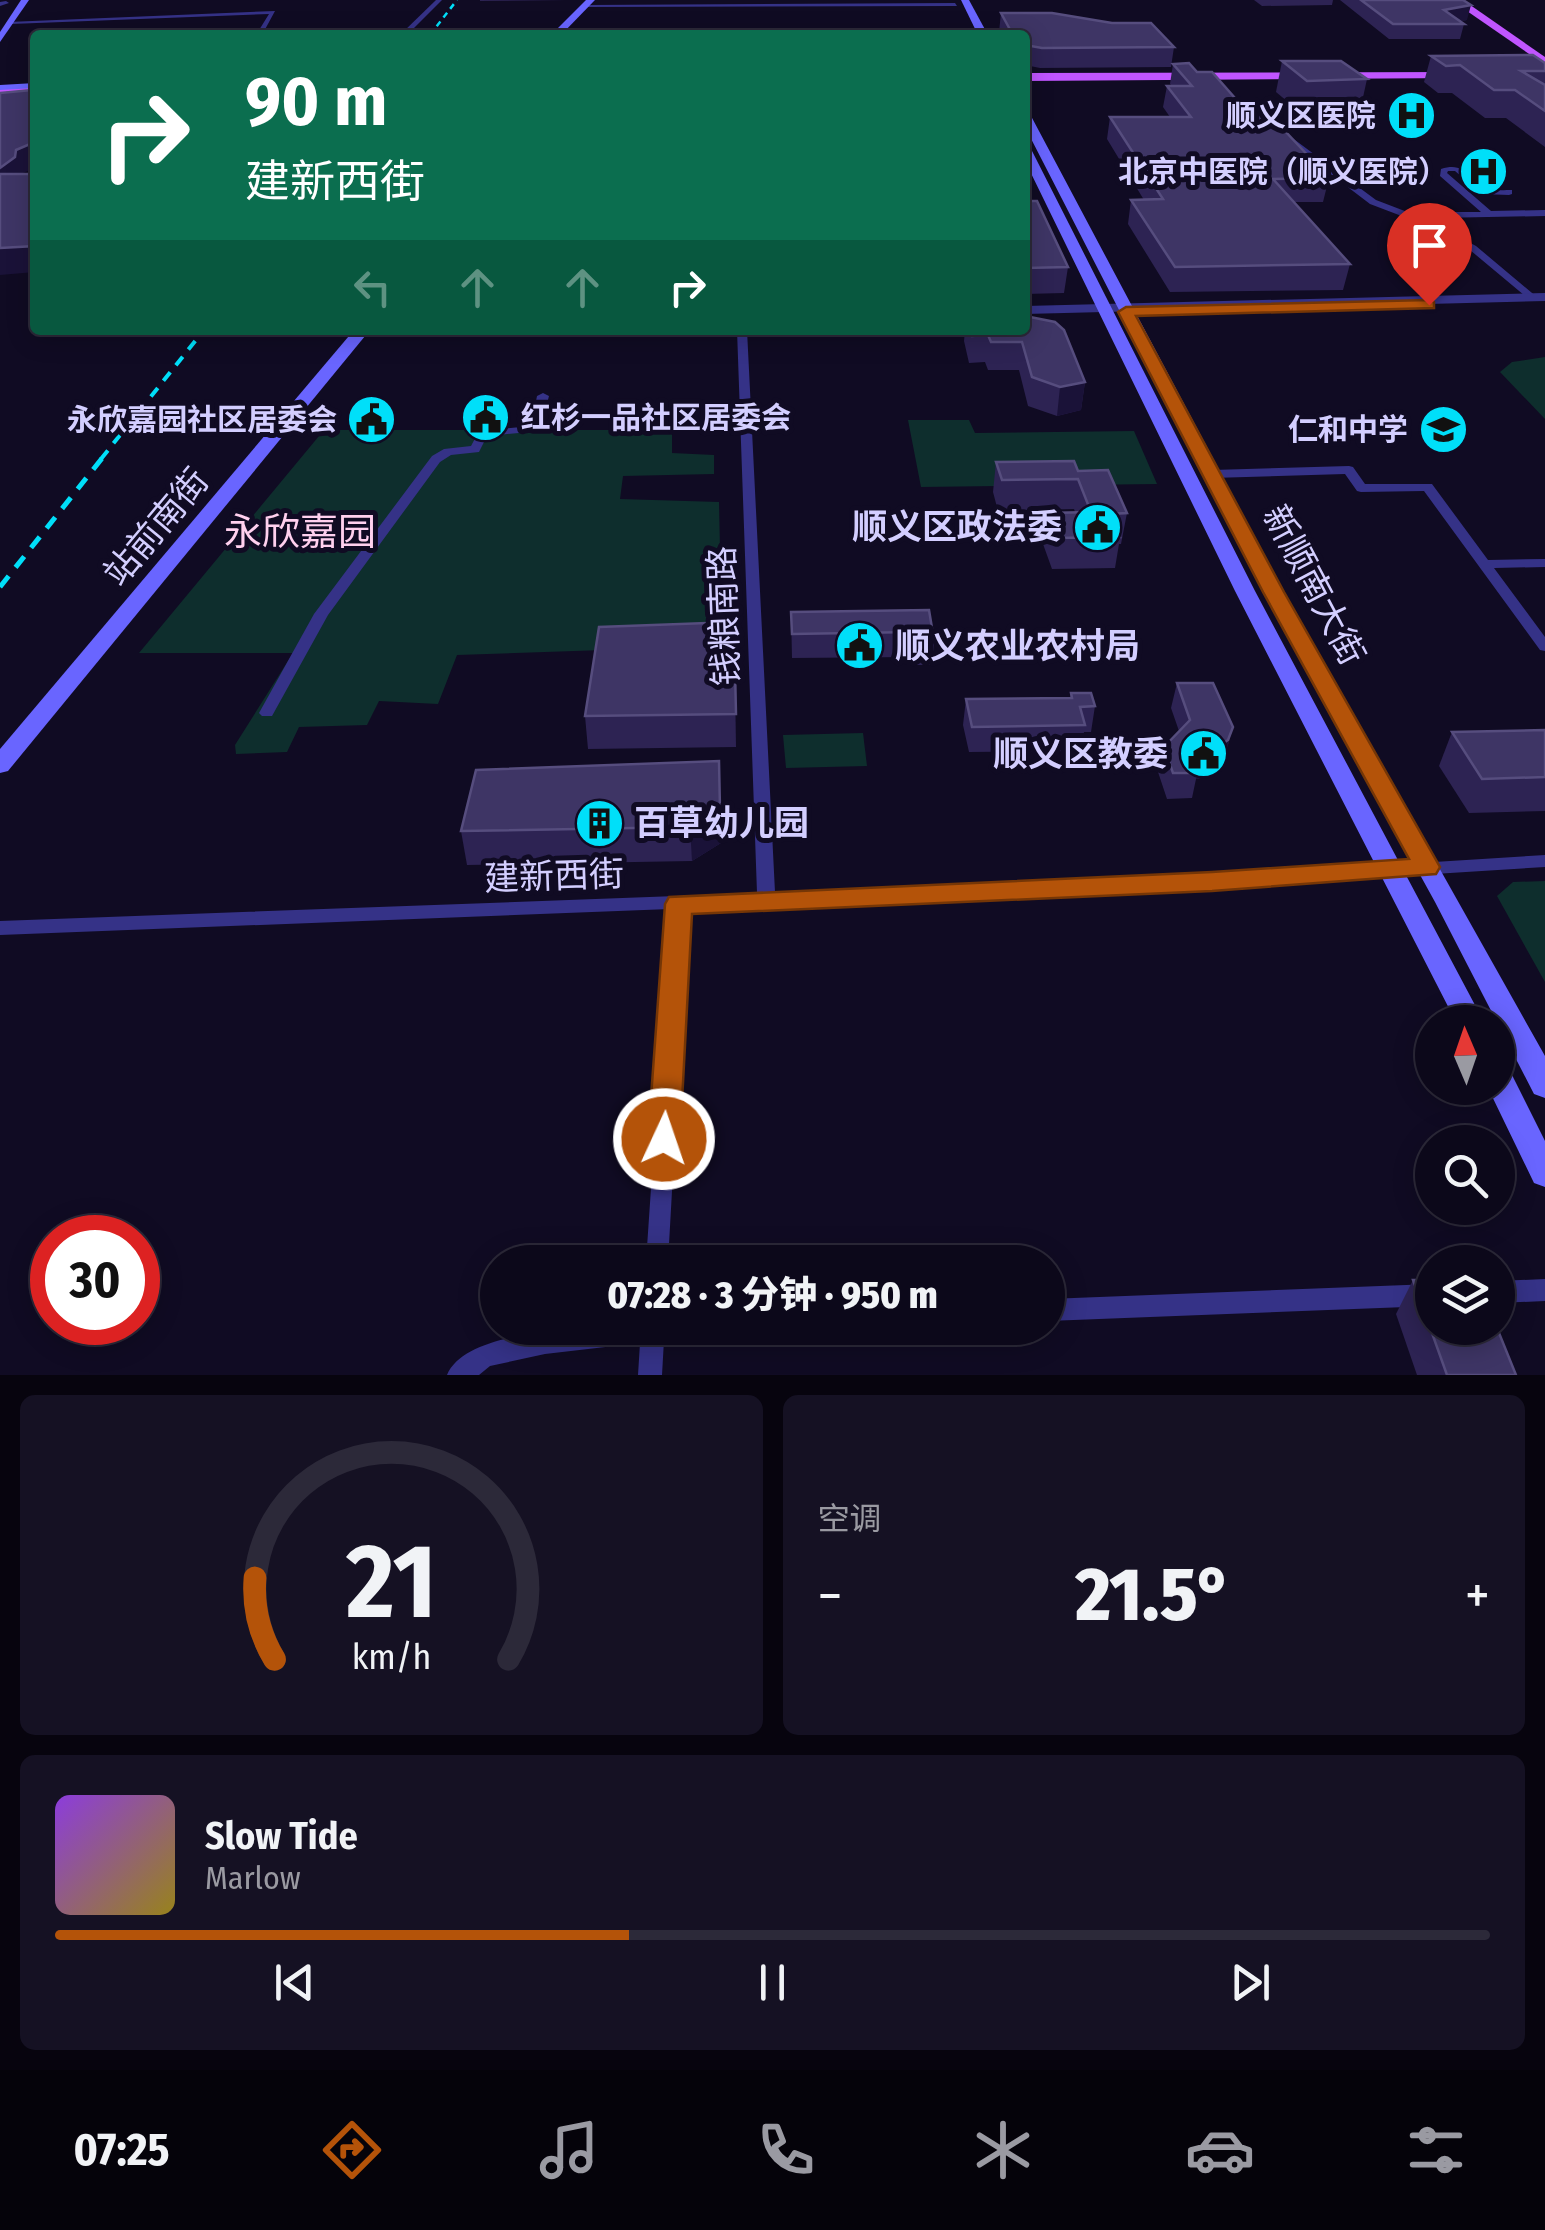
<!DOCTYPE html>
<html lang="zh">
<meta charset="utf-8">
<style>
:root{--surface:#0c081a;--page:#151123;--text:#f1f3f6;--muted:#9a9aa2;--line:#2c2939;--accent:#b45309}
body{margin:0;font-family:"Fira Sans Condensed","Noto Sans SC",sans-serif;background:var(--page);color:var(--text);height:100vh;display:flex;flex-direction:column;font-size:38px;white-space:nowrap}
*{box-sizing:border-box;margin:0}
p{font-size:32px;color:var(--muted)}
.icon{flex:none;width:55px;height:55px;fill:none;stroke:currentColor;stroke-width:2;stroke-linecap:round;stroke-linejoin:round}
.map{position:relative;height:1375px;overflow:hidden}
.sheet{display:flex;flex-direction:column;gap:20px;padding:20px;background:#07040e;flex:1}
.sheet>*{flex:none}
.top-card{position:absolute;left:30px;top:30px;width:1000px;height:305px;border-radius:10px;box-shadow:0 5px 25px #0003,0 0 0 2px var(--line);background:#0b6e4f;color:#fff;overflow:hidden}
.needle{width:65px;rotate:358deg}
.fabs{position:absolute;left:1415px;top:1005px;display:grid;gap:20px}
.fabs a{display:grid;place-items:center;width:100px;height:100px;border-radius:50%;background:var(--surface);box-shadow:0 5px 25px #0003,0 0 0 2px var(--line);font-size:50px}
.speed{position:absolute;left:30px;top:1215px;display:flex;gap:20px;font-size:50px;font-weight:700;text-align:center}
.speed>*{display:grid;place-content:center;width:130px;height:130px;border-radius:50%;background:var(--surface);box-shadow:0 5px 25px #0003,0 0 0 2px var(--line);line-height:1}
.speed .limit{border:15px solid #d22;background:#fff;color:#111}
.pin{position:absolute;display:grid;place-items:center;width:85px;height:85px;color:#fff;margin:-102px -42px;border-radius:50% 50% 50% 0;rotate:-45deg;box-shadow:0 0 10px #0007}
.pin .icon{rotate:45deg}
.me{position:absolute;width:110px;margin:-55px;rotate:3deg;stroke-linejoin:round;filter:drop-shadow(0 0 8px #0008)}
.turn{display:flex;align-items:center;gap:35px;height:210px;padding:0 50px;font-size:45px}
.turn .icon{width:130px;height:130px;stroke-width:2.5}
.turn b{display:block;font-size:70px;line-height:85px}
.lanes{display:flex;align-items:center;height:95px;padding:0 50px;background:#0003;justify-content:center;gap:50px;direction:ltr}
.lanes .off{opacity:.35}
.big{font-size:75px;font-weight:800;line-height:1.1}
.sheet .widget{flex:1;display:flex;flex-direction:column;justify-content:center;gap:15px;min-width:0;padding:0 35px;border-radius:15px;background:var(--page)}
.sheet .dial{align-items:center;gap:0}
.dial svg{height:260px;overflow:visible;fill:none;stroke:var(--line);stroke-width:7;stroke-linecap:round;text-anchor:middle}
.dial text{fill:var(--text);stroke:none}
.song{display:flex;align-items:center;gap:30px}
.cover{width:120px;height:120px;border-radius:15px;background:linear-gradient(135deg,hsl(270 70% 55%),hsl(50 70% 35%))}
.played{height:10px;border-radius:5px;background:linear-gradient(90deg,var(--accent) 40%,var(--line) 40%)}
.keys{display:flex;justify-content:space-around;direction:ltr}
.heat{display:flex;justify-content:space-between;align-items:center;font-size:55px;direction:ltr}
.sheet .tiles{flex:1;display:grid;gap:20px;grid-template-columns:1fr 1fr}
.widget:last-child{grid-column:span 2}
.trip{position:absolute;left:480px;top:1245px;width:585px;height:100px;border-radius:50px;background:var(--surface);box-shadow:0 5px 25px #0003,0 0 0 2px var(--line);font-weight:800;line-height:100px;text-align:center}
.dock{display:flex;height:160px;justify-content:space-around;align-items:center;background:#05030a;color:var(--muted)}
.dock .icon{width:70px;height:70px}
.dock .on{color:var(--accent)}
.dock b{font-size:45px;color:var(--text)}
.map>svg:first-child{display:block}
</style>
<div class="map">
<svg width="1545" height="1375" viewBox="0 0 1545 1375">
<rect width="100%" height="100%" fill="#100b23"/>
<g fill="#0e2e2d">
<path d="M1545,357V419L1500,372L1512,362Z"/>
<path d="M908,420H969L975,433L1134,431L1157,484L921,487Z"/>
<path d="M324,430H672V453L714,455V474L623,476L620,499L719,502L722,646L457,655L438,704L379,701L367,725L299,727L287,752L236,754L235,745L293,653H139Z"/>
<path d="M863,733L867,766L786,768L783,735Z"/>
<path d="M1545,881V982L1497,896L1513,882Z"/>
</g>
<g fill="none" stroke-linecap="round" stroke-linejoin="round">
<g fill="#353287" fill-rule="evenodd">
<path d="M436,0H442L407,35H400Z"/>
<path d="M0,2L6,1L9,3L0,6Z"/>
<path d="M955,3L957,6L584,7L587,5Z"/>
<path d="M275,11L262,35H256L269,14L11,24L8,22Z"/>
<path d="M1272,123L1376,200L1423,218L1435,212H1481L1440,176L1441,169C1467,161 1466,180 1486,188C1492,191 1504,190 1512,190V194L1509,195L1482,194L1455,171H1448L1447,173L1491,211L1545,210V216L1437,218L1430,221L1476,246L1538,298L1530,300L1470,250L1420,223L1370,204L1269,127Z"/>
<path d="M737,330H747L775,892L1212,876L1545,855V867L1212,888L688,908L668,1262H646L670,909L0,935V921L757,893Z"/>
<path d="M543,393L549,396L540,431L487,436L479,452L451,455L440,462L328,615L272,716H262L259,713L314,614L432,456L444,449L471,446L479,431L531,426L537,396Z"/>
<path d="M1349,466L1353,467L1365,484H1432L1488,560L1545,559V567L1494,568L1545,637V651L1540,650L1424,491L1361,492L1357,491L1345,474L1212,478L1206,474L1212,470Z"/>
<path d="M1545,1279V1301L1498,1303V1281Z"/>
<path d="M1432,1284V1306L1048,1321V1299Z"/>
<path d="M580,1328H683L679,1336L664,1340L662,1375H638L640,1343L545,1354L490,1366L479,1375H447C463,1337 544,1332 580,1328Z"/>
</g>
<path fill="#353287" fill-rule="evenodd" d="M1545,293V301L1025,314V306Z"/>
<g fill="#6965ff" fill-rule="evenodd">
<path d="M21,0H29L0,42V32Z"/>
<path d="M586,0H595L561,35H551Z"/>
<path d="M961,0H969L988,35H978Z"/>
<path d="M35,83V89L0,91V85Z"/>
<path d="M1025,113L1031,116L1284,592L1545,1056V1098L1534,1094L1435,902L1264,592L1025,127Z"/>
<path d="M1025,145L1031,149L1255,591L1484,1022H1456L1235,591L1025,161Z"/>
<path d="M354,330H370L8,771L0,773V749Z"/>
<path d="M1498,1066L1509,1069L1545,1141V1187L1534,1183L1488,1088H1498Z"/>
</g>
<g fill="#c055ff" fill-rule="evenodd">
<path d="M1451,0H1463L1545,57V65Z"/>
<path d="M1025,73L1460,72L1466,75L1460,78L1025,81Z"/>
<path d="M35,88V96L0,98V90Z"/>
</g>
<path stroke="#00dff9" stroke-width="2.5" stroke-dasharray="6 5" stroke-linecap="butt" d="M430,35L457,0"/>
<path stroke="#00dff9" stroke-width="4" stroke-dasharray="11 9" stroke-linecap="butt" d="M101,459L204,330"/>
<path stroke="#00dff9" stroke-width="5" stroke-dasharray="14 11" stroke-linecap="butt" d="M0,587L103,457"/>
</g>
<g fill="#2d2353">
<path d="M480,0H567L480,1Z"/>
<path d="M1254,0H1333L1332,5L1262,6Z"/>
<path d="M1340,0H1463L1467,20L1461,21L1464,24L1460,39H1389Z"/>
<path d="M1001,13L1174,47L1171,67L1040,68L1025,65V35H1001L999,32Z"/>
<path d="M1431,56L1545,63V147L1506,118H1485L1452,93H1438L1424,82Z"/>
<path d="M1282,61L1367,79L1360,111L1300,112L1276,92Z"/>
<path d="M1173,64L1197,72L1329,178L1323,202H1294L1350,264L1343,290L1170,292L1128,224L1131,200H1144L1107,139L1110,117H1170L1163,107L1167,86H1172L1170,84Z"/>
<path d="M1025,201L1068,267L1064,293L1025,294Z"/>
<path d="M965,330H1025L1085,382L1081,410L1057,416L1028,406L1019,370H988L985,362L969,363L964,341Z"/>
<path d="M996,462L1078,471L1127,513L1121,544H1119L1115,568L1052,569L1043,544L1048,513L1075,512L1074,509L998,511L993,492Z"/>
<path d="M929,610L934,640L932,665H913L912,657L792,658L791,612Z"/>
<path d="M734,622L736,747L588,749L585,716Z"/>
<path d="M1177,683L1233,727L1222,766L1206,777L1196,779L1192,798L1167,799L1158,772L1164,747L1179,731L1171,708Z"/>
<path d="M1071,693L1095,706L1091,732H1084L1081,751L969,752L963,725L966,699L1070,698Z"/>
<path d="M1545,730V811L1469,813L1439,766L1452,732Z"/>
<path d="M719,761L721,843L692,861L467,865L461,831Z"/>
<path d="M1413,1280L1516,1375H1417L1396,1314Z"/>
</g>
<g fill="#1a1238">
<path d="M1471,5L1467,20L1446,24L1444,10Z"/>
<path d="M35,142V168L23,173L0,198V168L16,150Z"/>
<path d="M35,246V272L0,275V248Z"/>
<path d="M1085,382L1081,410L1057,416L1060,387Z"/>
<path d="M1233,727L1222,766L1206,777L1196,779L1198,773L1195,756Z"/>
<path d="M719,761L721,843L692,861L690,827Z"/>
</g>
<g fill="#3e3565" stroke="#564d7e" stroke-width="2.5">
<path d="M1361,0H1463L1471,5L1444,10L1464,24H1393Z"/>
<path d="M1001,13H1052L1112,23H1151L1174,47L1042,48L1025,45V35H1013Z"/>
<path d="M635,30H648V35H634Z"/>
<rect x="680" y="30" width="58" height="5"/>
<path d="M1533,55L1545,63V71H1521L1545,85V111L1515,90H1494L1460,65L1446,66L1431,56Z"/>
<path d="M1282,61H1341L1367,79L1307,81Z"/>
<path d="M1189,63L1197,72H1212L1250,115H1270L1329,178L1273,179L1350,264L1175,267L1131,200L1163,199L1110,117H1191L1167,86H1192L1173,64Z"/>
<path d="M32,90L35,93V142L16,150L15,157L0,168V93Z"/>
<path d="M0,174H35V246L0,248Z"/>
<path d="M1025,201H1037L1068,267L1025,268Z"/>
<path d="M1025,316L1055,322L1064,330L1085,382L1060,387L1032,377L1022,342H991L988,335L972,336L970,330H1025Z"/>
<path d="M1074,461L1078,471L1108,470L1127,513L1110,514L1120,537L1056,538L1048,513L1091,512L1078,479L1002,480L996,462Z"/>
<path d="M929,610L934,640H915L913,632L792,634L791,612Z"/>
<path d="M734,622L736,714L585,716L599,627Z"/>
<path d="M1177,683H1213L1233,727L1228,740L1212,751L1195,756L1198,773H1173L1164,747L1190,720Z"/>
<path d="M1071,693H1091L1095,706L1080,707L1085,725L972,727L966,699L1072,698Z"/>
<path d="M1545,730V777L1482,779L1452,732Z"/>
<path d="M719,761L720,809L690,827L461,831L476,770Z"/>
<path d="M1413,1280H1432V1328H1497L1516,1375H1447Z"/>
</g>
<path fill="#b45309" stroke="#753606" stroke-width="2.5" d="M1429,300L1434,302V308L1136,316L1284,592L1440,867L1436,874L1212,891L692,914L680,1139L675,1149L664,1153L653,1149L648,1139L665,904L669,897L1212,872L1409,859L1263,592L1118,312L1126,307Z"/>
<defs>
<symbol id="hospital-disc" viewBox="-11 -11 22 22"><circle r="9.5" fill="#00dff9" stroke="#100b23"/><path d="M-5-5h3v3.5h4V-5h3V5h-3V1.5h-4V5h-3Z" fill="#111"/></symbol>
<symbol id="civic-disc" viewBox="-11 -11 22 22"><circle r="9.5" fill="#00dff9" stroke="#100b23"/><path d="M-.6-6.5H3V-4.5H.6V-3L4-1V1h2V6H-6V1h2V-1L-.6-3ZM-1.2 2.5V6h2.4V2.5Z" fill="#111"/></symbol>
<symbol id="school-disc" viewBox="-11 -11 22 22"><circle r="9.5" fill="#00dff9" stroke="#100b23"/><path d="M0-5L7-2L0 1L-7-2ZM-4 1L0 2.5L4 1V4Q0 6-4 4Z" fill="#111"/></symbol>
<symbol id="building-disc" viewBox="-11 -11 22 22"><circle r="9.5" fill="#00dff9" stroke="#100b23"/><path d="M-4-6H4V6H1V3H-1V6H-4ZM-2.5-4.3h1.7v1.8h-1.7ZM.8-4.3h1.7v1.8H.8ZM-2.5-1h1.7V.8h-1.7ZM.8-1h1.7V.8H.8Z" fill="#111"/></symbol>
</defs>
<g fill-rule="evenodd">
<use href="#hospital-disc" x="1384" y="88" width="55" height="55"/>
<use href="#hospital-disc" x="1456" y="144" width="55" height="55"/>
<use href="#civic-disc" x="458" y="390" width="55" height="55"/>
<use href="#civic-disc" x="344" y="392" width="55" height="55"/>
<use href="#school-disc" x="1416" y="402" width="55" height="55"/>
<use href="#civic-disc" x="1070" y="500" width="55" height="55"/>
<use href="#civic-disc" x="832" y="618" width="55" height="55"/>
<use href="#civic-disc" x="1176" y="726" width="55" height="55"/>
<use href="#building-disc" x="572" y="796" width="55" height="55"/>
</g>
<g text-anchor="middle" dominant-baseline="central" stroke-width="10" stroke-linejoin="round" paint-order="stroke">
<g font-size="30" font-weight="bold" fill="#d3ceff" stroke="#100b23" text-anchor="end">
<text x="1376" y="116">顺义区医院</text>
<text x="1448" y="172">北京中医院（顺义医院）</text>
<text x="521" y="418" text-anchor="start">红杉一品社区居委会</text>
<text x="337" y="420">永欣嘉园社区居委会</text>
<text x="1408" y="430">仁和中学</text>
</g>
<g font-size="35" fill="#d3ceff" stroke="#100b23">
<text transform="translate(156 527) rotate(-50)">站前南街</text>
<text transform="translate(1314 585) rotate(62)">新顺南大街</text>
<text transform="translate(724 616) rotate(-92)">钱粮南路</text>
<text transform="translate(554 876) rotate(-2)">建新西街</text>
</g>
<g font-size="35" font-weight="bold" fill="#d3ceff" stroke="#100b23" text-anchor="end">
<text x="1062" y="527">顺义区政法委</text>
<text x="895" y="646" text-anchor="start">顺义农业农村局</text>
<text x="1168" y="754">顺义区教委</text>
<text x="634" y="823" text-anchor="start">百草幼儿园</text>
</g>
<g font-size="38" fill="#ffd0ee" stroke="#100b23">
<text x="300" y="532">永欣嘉园</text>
</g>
</g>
</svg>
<div class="fabs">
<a><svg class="needle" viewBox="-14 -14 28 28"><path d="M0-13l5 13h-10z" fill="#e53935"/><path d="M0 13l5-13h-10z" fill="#9a9aa2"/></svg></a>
<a><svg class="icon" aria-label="search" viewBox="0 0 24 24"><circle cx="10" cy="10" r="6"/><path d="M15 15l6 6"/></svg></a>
<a><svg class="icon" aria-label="layers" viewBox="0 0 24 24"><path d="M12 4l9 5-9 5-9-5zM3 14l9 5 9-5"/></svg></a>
</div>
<div class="speed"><div class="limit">30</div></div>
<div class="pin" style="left:1429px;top:305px;background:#d93025"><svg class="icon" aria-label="arrive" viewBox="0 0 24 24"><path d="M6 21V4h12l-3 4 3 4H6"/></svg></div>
<svg class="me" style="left:664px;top:1139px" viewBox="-20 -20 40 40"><circle r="17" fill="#b45309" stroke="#fff" stroke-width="3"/><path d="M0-11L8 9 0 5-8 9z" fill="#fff"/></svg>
<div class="trip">07:28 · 3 分钟 · 950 m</div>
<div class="top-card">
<div class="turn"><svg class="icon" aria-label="right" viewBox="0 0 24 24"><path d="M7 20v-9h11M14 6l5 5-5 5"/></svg><div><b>90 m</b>建新西街</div></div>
<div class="lanes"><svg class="icon off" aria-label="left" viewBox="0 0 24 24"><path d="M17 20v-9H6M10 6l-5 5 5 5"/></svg><svg class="icon off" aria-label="ahead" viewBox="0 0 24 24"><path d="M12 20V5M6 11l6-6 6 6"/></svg><svg class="icon off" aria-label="ahead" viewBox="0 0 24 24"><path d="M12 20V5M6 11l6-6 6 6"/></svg><svg class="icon" aria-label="right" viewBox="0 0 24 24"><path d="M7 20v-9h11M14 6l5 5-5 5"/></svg></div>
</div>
</div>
<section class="sheet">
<div class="tiles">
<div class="widget dial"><svg viewBox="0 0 100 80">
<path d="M14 69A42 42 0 1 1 86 69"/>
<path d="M14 69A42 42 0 0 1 8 44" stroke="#b45309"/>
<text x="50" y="56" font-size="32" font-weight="700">21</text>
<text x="50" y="72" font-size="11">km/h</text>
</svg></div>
<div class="widget"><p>空调</p>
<div class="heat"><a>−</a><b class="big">21.5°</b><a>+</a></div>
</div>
<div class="widget">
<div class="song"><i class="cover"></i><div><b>Slow Tide</b><p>Marlow</p></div></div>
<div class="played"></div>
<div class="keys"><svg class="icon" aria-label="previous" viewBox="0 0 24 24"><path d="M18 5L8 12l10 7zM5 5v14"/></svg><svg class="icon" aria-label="pause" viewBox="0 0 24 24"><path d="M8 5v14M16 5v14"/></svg><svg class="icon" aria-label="next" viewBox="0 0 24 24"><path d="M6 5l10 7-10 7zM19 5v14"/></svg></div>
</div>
</div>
</section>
<nav class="dock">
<b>07:25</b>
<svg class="icon on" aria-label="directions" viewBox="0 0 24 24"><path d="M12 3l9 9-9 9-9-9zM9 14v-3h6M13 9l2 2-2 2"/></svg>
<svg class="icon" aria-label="music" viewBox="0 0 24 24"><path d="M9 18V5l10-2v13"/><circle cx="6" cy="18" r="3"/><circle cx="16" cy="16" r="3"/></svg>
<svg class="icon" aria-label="phone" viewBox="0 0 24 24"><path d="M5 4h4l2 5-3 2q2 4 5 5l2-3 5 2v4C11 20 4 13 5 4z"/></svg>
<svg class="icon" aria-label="climate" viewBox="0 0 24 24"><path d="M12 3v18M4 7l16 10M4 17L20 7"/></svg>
<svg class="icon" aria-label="car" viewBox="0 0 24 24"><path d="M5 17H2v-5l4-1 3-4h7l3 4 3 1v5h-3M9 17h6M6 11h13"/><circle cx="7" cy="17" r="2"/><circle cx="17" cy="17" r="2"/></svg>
<svg class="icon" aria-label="filters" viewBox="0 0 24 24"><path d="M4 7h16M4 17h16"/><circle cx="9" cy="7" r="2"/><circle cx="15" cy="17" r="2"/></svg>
</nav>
